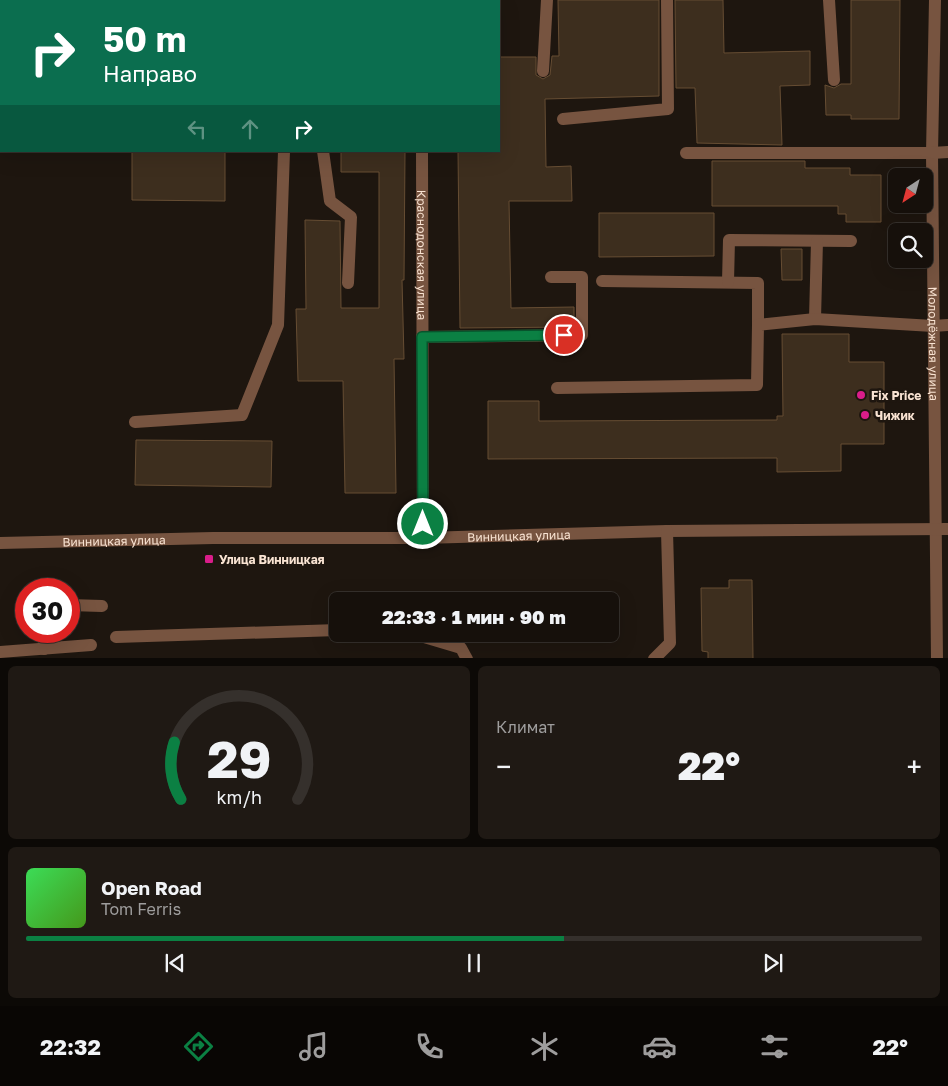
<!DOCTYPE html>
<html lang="ru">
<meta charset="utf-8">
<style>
:root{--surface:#16100b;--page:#1f1914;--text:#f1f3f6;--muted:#9e9d9d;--line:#35302c;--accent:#0b8043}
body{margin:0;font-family:"Golos Text",sans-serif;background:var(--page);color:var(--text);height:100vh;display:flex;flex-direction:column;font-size:19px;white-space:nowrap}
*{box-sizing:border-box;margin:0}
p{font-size:16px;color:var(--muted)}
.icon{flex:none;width:28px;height:28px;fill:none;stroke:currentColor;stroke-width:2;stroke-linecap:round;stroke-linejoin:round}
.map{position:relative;height:658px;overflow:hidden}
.panel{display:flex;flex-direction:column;gap:8px;padding:8px;background:#0c0906;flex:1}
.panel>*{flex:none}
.guide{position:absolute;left:0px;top:0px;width:500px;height:152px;box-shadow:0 5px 20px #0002,0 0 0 1px var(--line);background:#0b6e4f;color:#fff;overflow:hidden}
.needle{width:32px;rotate:216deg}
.controls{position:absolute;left:888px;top:168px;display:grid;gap:10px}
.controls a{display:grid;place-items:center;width:45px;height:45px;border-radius:8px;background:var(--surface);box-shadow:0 5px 20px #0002,0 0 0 1px var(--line);font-size:25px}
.speed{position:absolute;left:15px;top:578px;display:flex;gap:10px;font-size:25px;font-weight:700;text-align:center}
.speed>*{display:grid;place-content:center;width:65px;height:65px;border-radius:50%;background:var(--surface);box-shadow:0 5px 20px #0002,0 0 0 1px var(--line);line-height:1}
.speed .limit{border:8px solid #d22;background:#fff;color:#111}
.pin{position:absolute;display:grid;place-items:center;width:42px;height:42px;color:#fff;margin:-21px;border:2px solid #fff;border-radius:50%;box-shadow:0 1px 5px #0007}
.me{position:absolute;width:55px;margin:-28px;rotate:0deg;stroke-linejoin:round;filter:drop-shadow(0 0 4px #0008)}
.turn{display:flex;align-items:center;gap:18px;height:105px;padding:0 20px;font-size:22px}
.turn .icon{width:65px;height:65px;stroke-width:2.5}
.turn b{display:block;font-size:35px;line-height:42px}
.lanes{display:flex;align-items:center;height:48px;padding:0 20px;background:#0003;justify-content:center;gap:25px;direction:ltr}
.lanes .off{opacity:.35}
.big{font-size:38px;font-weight:800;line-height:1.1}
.panel .widget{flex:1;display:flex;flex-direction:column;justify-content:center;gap:8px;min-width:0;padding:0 18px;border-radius:8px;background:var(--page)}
.panel .dial{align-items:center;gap:0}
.dial svg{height:130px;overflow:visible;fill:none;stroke:var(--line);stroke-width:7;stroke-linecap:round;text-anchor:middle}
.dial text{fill:var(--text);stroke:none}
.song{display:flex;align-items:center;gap:15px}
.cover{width:60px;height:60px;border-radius:8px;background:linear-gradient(135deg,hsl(130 70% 55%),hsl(100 70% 35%))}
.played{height:5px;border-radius:2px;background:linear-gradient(90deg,var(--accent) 60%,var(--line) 60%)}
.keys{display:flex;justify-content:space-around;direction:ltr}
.heat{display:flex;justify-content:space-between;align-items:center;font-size:28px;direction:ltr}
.panel .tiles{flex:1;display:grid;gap:8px;grid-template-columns:1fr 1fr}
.widget:last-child{grid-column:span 2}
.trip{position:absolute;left:329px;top:592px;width:290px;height:50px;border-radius:8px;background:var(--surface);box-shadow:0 5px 20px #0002,0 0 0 1px var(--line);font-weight:800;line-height:50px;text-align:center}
.tab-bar{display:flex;height:80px;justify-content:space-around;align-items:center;background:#090604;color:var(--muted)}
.tab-bar .icon{width:35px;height:35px}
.tab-bar .selected{color:var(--accent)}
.tab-bar b{font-size:22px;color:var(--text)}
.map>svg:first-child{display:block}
</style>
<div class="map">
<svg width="948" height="659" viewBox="0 0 948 659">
<rect width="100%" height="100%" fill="#1e160f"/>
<g fill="#3d2e1e" stroke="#664d33">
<path d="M558,0H659V96L545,99L546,167L571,166L572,201H509L511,308L574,307V327L460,328L458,151H499V57H536V75L543,79L550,75L552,56H559Z"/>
<path d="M675,0H723L724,53L810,51V85L780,86L782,145L697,143L695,88H676Z"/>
<path d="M851,0H900L899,119H851V115H826L825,85L834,88L841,84H851Z"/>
<path d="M132,151H225V201L132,200Z"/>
<path d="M341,151H405L404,280H402L404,359H394L396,493H345L343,381H298L296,309H306L305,220L340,221L341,308H379V172H341Z"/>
<path d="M712,161H805V168H850V175H881V222H846V214H838V206H712Z"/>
<path d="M599,213H714V256L599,257Z"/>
<path d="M781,249H802V280H782Z"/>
<path d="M782,334H849V362H884V444H841V471L777,472V458L488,459V401H539V421L777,420V416H783Z"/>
<path d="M136,440L272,441L271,487L135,485Z"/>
<path d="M729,580H752L753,659H708V652L702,651L701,588H729Z"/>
</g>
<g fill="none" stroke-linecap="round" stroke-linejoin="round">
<g stroke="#775440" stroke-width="12">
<path d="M164,0V1"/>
<path d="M286,0V1"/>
<path d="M829,0L834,80"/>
<path id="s1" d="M935,0L932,153L937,659"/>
<path d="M423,1V0"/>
<path d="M543,71L547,0"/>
<path d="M563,119L668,109L667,0"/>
<path d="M323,151L330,201L351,217L348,283"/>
<path id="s2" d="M422,151L423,538"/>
<path d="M686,153H932L948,152"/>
<path d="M602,281L758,283V325"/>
<path d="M728,282L729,240L851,241"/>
<path d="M815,319L817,241"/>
<path d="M422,337L582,335V277H551"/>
<path d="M557,388L757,385L758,325L815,319L933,326L948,325"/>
<path d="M135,422L242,415L278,325L284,151"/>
<path id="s3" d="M0,543L213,538H423L667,531L948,529"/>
<path d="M69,605L102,606"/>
<path d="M414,634L461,648L467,659"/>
<path d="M116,637L338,630"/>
<path d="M44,649L45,631"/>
<path d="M0,652L91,645"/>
<path d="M654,659L670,643L667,531"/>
</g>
</g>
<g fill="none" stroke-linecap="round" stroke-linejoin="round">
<defs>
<path id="route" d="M423,524L422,337L564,335"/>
</defs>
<use href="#route" stroke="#07532c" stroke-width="12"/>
<use href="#route" stroke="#0b8043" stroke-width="9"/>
</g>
<g fill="#da1d8a" stroke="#1e160f" stroke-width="2">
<circle cx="861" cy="395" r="5"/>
<circle cx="865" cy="415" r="5"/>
<rect x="204" y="554" width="10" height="10" rx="2.5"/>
</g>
<g text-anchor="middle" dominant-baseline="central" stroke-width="5" stroke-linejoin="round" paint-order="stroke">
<g font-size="12" fill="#f9e3d2" stroke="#1e160f">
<text stroke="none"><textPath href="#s2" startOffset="104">Краснодонская улица</textPath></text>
<text stroke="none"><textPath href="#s1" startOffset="344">Молодёжная улица</textPath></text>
<text stroke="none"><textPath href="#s3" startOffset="519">Винницкая улица</textPath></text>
<text stroke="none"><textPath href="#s3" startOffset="114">Винницкая улица</textPath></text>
</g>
<g font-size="12" font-weight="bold" fill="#f9e3d2" stroke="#1e160f" text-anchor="start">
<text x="871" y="395">Fix Price</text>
<text x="875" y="415">Чижик</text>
<text x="219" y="559">Улица Винницкая</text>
</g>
</g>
</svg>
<div class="controls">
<a><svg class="needle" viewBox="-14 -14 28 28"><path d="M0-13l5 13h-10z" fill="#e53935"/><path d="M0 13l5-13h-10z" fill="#9e9d9d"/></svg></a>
<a><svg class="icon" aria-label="search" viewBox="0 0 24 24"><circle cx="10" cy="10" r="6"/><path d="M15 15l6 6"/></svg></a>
</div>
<div class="speed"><div class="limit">30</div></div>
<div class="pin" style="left:564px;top:335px;background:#d93025"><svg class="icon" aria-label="arrive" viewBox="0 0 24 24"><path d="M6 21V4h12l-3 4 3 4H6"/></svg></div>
<svg class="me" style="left:423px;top:524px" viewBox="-20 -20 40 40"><circle r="17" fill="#0b8043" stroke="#fff" stroke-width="3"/><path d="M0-11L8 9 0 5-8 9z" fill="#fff"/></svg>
<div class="trip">22:33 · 1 мин · 90 m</div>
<div class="guide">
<div class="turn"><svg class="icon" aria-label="right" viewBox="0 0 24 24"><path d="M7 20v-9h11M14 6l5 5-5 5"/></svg><div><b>50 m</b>Направо</div></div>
<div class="lanes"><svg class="icon off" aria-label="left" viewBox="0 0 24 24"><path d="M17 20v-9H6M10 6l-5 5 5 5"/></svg><svg class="icon off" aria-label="ahead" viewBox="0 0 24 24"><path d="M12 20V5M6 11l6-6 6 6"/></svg><svg class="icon" aria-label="right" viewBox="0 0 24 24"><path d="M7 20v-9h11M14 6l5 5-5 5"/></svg></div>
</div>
</div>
<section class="panel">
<div class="tiles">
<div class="widget dial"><svg viewBox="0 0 100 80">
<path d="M14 69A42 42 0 1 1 86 69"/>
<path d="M14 69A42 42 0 0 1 10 34" stroke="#0b8043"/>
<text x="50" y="56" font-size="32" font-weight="700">29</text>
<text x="50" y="72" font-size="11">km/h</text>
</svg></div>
<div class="widget"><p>Климат</p>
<div class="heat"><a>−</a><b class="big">22°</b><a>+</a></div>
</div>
<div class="widget">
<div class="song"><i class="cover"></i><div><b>Open Road</b><p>Tom Ferris</p></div></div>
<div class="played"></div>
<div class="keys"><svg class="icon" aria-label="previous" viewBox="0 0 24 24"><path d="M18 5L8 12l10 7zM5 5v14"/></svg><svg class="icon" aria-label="pause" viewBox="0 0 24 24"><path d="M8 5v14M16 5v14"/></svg><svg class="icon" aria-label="next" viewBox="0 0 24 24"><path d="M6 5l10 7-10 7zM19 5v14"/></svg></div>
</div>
</div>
</section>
<nav class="tab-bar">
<b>22:32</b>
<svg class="icon selected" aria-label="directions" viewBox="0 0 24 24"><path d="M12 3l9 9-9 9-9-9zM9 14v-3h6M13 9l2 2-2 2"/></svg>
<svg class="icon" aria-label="music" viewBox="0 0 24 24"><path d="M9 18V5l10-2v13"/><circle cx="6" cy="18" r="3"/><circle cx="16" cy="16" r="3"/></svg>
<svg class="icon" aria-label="phone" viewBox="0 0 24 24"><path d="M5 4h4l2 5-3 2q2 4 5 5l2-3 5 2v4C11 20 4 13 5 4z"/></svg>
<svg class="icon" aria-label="climate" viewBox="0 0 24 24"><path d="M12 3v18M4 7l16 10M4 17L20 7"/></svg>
<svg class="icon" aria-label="car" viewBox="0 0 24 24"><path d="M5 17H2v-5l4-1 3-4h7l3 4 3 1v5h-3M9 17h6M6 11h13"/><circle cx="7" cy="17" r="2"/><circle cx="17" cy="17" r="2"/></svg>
<svg class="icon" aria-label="filters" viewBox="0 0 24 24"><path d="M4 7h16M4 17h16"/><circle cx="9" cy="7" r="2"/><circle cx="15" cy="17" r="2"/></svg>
<b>22°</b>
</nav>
